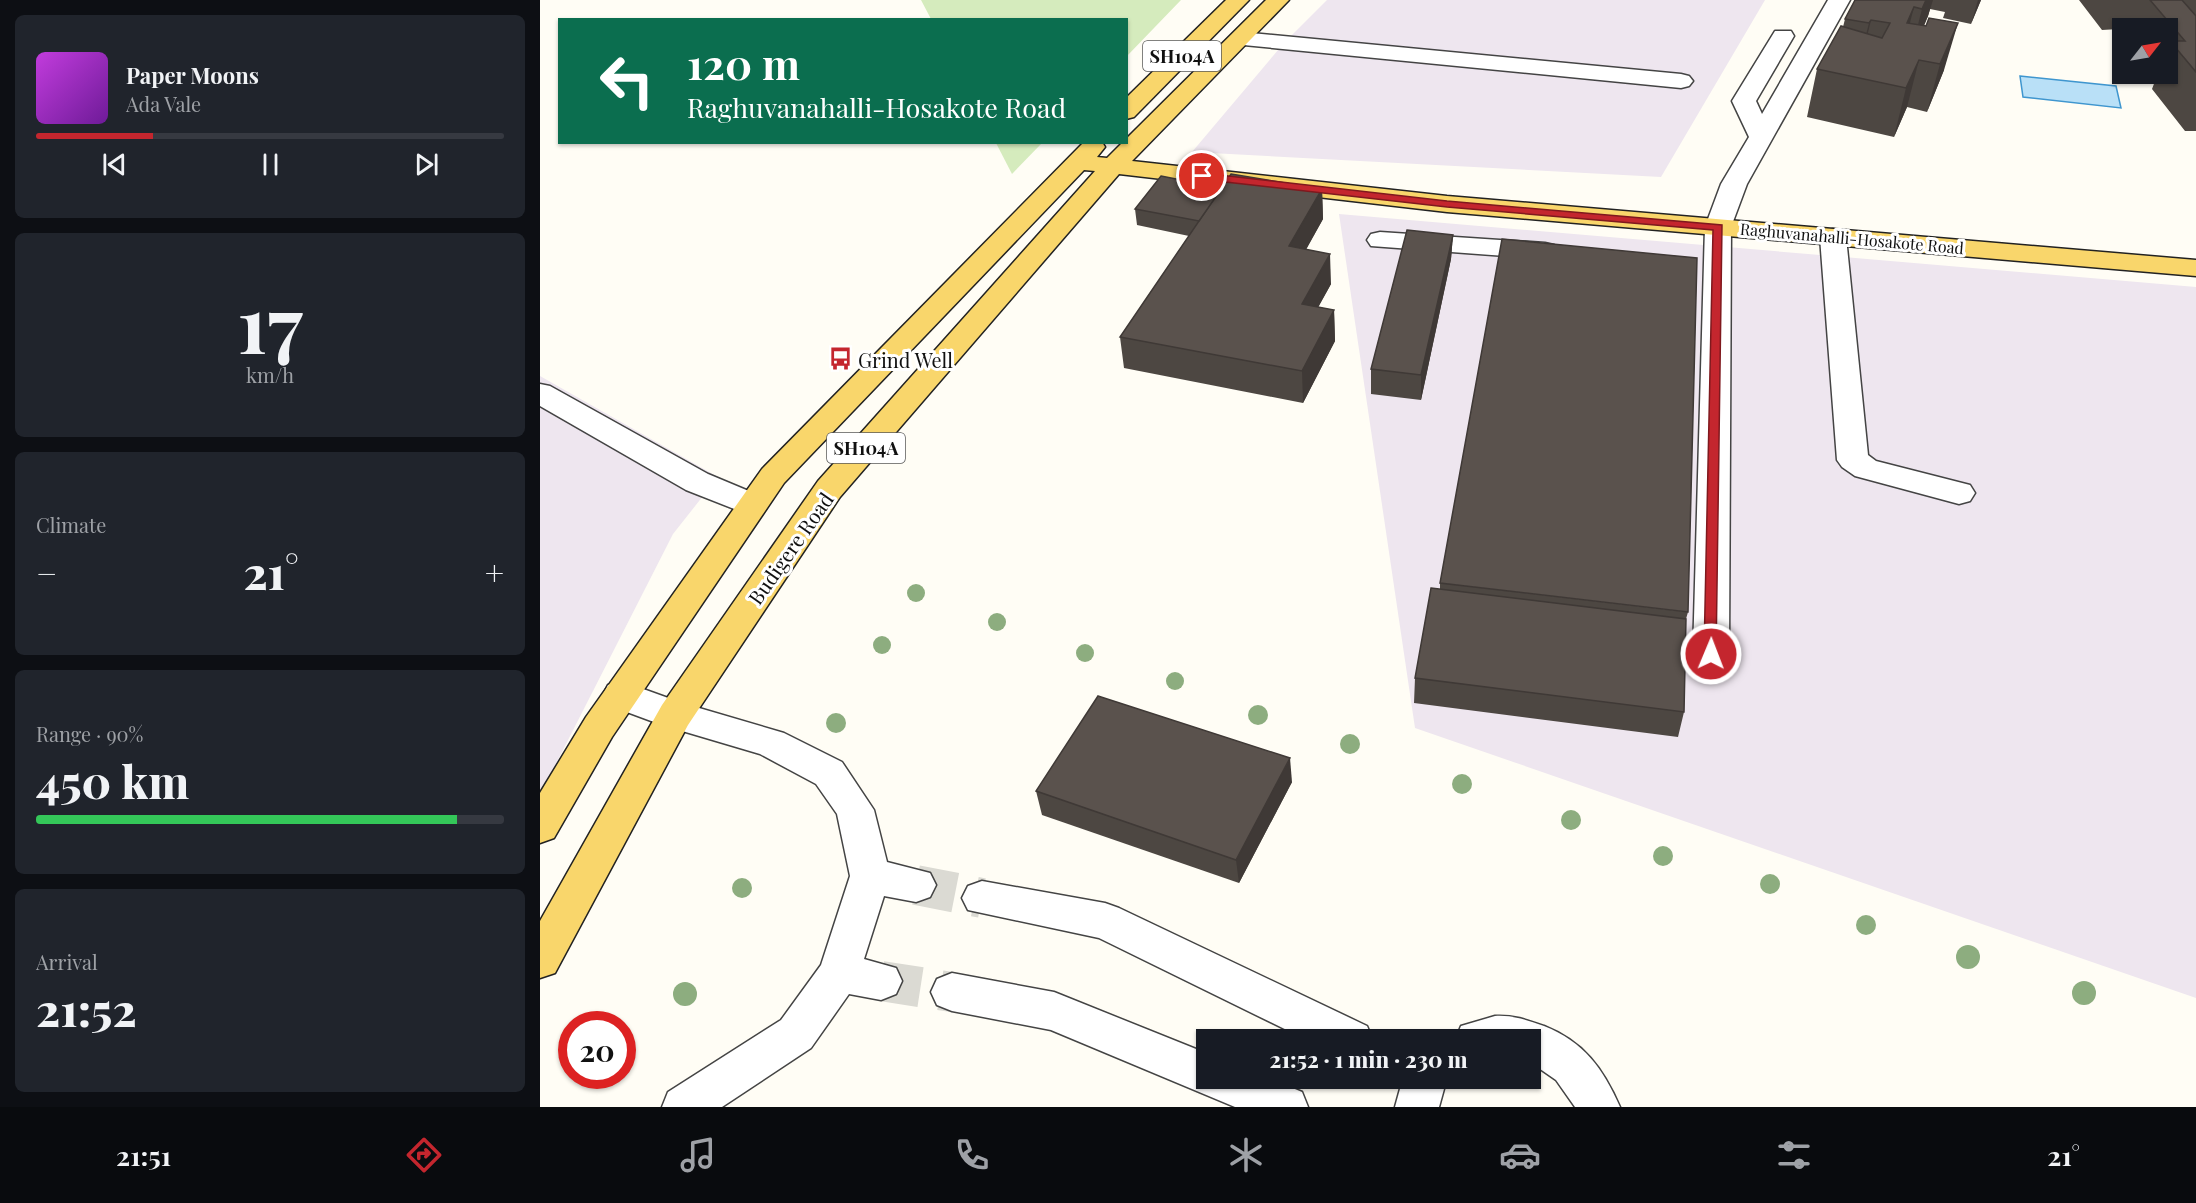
<!DOCTYPE html>
<meta charset="utf-8">
<style>
:root{--surface:#171b24;--page:#20242c;--text:#f1f3f6;--muted:#9ea1a6;--line:#363941;--accent:#c4262e}
body{margin:0;font-family:"Playfair Display",serif;background:var(--page);color:var(--text);height:100vh;display:flex;flex-direction:column;font-size:22px;white-space:nowrap}
*{box-sizing:border-box;margin:0}
p{font-size:20px;color:var(--muted)}
.icon{flex:none;width:33px;height:33px;fill:none;stroke:currentColor;stroke-width:2;stroke-linecap:round;stroke-linejoin:round}
.map{position:relative;flex:1;overflow:hidden}
.sheet{display:flex;flex-direction:column;gap:15px;padding:15px;background:#0d0f14;width:540px}
.sheet>*{flex:none}
.hud{position:absolute;left:18px;top:18px;width:570px;height:126px;border-radius:0px;box-shadow:0 2px 4px #0004;background:#0b6e4f;color:#fff;overflow:hidden}
.needle{width:39px;rotate:59deg}
.controls{position:absolute;left:1572px;top:18px;display:grid;gap:12px}
.controls a{display:grid;place-items:center;width:66px;height:66px;border-radius:0px;background:var(--surface);box-shadow:0 2px 4px #0004;font-size:30px}
.speed{position:absolute;left:18px;top:1011px;display:flex;gap:12px;font-size:30px;font-weight:700;text-align:center}
.speed>*{display:grid;place-content:center;width:78px;height:78px;border-radius:50%;background:var(--surface);box-shadow:0 2px 4px #0004;line-height:1}
.speed .limit{border:9px solid #d22;background:#fff;color:#111}
.pin{position:absolute;display:grid;place-items:center;width:51px;height:51px;color:#fff;margin:-26px;border:3px solid #fff;border-radius:50%;box-shadow:0 2px 6px #0007}
.me{position:absolute;width:66px;margin:-33px;rotate:1deg;stroke-linejoin:round;filter:drop-shadow(0 0 4px #0008)}
.turn{display:flex;align-items:center;gap:21px;height:126px;padding:0 30px;font-size:27px}
.turn .icon{width:78px;height:78px;stroke-width:2.5}
.turn b{display:block;font-size:42px;line-height:51px}
.big{font-size:45px;font-weight:800;line-height:1.1}
.sheet .tile{flex:1;display:flex;flex-direction:column;justify-content:center;gap:9px;min-width:0;padding:0 21px;border-radius:9px;background:var(--page)}
.sheet .dial{align-items:center;gap:0}
.dial b{font-size:78px;line-height:1}
.song{display:flex;align-items:center;gap:18px}
.cover{width:72px;height:72px;border-radius:9px;background:linear-gradient(135deg,hsl(290 70% 55%),hsl(280 70% 35%))}
.played{height:6px;border-radius:3px;background:linear-gradient(90deg,var(--accent) 25%,var(--line) 25%)}
.keys{display:flex;justify-content:space-around;direction:ltr}
.heat{display:flex;justify-content:space-between;align-items:center;font-size:33px;direction:ltr}
.charge{height:9px;border-radius:4px;background:linear-gradient(90deg,#34c759 90%,var(--line) 0)}
.trip{position:absolute;left:656px;top:1029px;width:345px;height:60px;border-radius:0px;background:var(--surface);box-shadow:0 2px 4px #0004;font-weight:800;line-height:60px;text-align:center}
.tab-bar{display:flex;height:96px;justify-content:space-around;align-items:center;background:#090b0e;color:var(--muted)}
.tab-bar .icon{width:42px;height:42px}
.tab-bar .active{color:var(--accent)}
.tab-bar b{font-size:27px;color:var(--text)}
main{display:flex;flex:1;min-height:0}
.map>svg:first-child{display:block}
</style>
<main>
<section class="sheet">
<div class="tile">
<div class="song"><i class="cover"></i><div><b>Paper Moons</b><p>Ada Vale</p></div></div>
<div class="played"></div>
<div class="keys"><svg class="icon" aria-label="previous" viewBox="0 0 24 24"><path d="M18 5L8 12l10 7zM5 5v14"/></svg><svg class="icon" aria-label="pause" viewBox="0 0 24 24"><path d="M8 5v14M16 5v14"/></svg><svg class="icon" aria-label="next" viewBox="0 0 24 24"><path d="M6 5l10 7-10 7zM19 5v14"/></svg></div>
</div>
<div class="tile dial"><b>17</b><p>km/h</p></div>
<div class="tile"><p>Climate</p>
<div class="heat"><a>−</a><b class="big">21°</b><a>+</a></div>
</div>
<div class="tile"><p>Range · 90%</p><b class="big">450 km</b><div class="charge"></div></div>
<div class="tile"><p>Arrival</p><b class="big">21:52</b></div>
</section>
<div class="map">
<svg width="1656" height="1107" viewBox="0 0 1656 1107">
<rect width="100%" height="100%" fill="#fffdf5"/>
<g fill="#eee6ef">
<path d="M787,0H1225L1121,177L652,152L744,43Z"/>
<path d="M799,214L1656,287V998L875,728Z"/>
<path d="M0,376L178,477L133,534L0,795Z"/>
</g>
<g fill="#d5ebbd">
<path d="M381,0H641L587,56L586,20L391,19Z"/>
<path d="M456,143H502L472,174Z"/>
</g>
<path fill="#b9e0f7" stroke="#3f96cf" stroke-width="1.5" d="M1480,76L1576,86L1581,108L1483,97Z"/>
<g fill="none" stroke-linecap="round" stroke-linejoin="round">
<g stroke="#dbdad3" stroke-width="40" stroke-dasharray="40 20" stroke-linecap="butt">
<path d="M376,885L442,898"/>
<path d="M341,981L412,992"/>
</g>
<defs>
<g id="minor">
<path d="M1288,0H1310L1207,184L1191,227L1189,654L1183,663L1171,667L1159,663L1153,654L1165,227L1181,184L1209,137L1192,101L1235,31H1251L1254,36L1216,101L1222,114Z"/>
<path d="M701,32L1141,74L1149,76L1153,81L1149,86L1141,88L693,44L690,39L693,34Z"/>
<path d="M1293,229L1302,231L1306,237L1328,455L1336,461L1430,485L1435,493L1430,501L1419,504L1315,476L1302,467L1297,460L1280,237L1284,231Z"/>
<path d="M840,232L1005,243L1014,245L1018,251L1014,257L1005,259L831,246L827,240L831,234Z"/>
<path d="M0,384L10,386L168,474L223,497L228,505L223,513L212,516L146,490L0,406Z"/>
<path d="M81,681L142,703L244,733L302,762L334,810L347,862L390,873L396,885L390,897L376,902L344,896L324,959L356,968L362,981L356,994L341,1000L309,994L271,1048L182,1107H122L128,1092L241,1020L281,965L310,876L297,814L276,784L220,754L122,725L68,705L63,695L68,685Z"/>
<path d="M442,881L565,903L579,908L827,1026L833,1040H767L559,938L428,910L422,898L428,886Z"/>
<path d="M412,973L514,992L666,1053V1078H729L762,1092L768,1107H695L511,1030L412,1011L397,1005L391,992L397,979Z"/>
<path d="M955,1016C973,1015 987,1020 1004,1026C1044,1042 1063,1068 1080,1107H1035L1016,1080L990,1062V1040H915L921,1026Z"/>
<path d="M863,1078H907L899,1107H855Z"/>
</g>
<g id="major">
<path d="M686,0H709L594,117L586,119V98Z"/>
<path d="M726,0H749L592,161L907,196L1656,260V276L907,212L579,174L300,497L148,725L15,973L0,978V921L122,705L278,481L555,171L544,170L244,483L72,737L14,838L0,843V793L46,717L222,469L544,142H562L565,147L557,157L567,158L583,142H586V139Z"/>
</g>
</defs>
<use href="#minor" stroke="#444" stroke-width="3"/>
<use href="#major" stroke="#222" stroke-width="3"/>
<use href="#minor" fill="#fff" fill-rule="evenodd"/>
<use href="#major" fill="#f9d66b" fill-rule="evenodd"/>
</g>
<g fill="#8dad7f">
<circle cx="376" cy="593" r="9"/>
<circle cx="457" cy="622" r="9"/>
<circle cx="342" cy="645" r="9"/>
<circle cx="545" cy="653" r="9"/>
<circle cx="635" cy="681" r="9"/>
<circle cx="718" cy="715" r="10"/>
<circle cx="296" cy="723" r="10"/>
<circle cx="810" cy="744" r="10"/>
<circle cx="922" cy="784" r="10"/>
<circle cx="1031" cy="820" r="10"/>
<circle cx="1123" cy="856" r="10"/>
<circle cx="1230" cy="884" r="10"/>
<circle cx="202" cy="888" r="10"/>
<circle cx="1326" cy="925" r="10"/>
<circle cx="1428" cy="957" r="12"/>
<circle cx="1544" cy="993" r="12"/>
<circle cx="145" cy="994" r="12"/>
</g>
<g fill="#4d4742">
<path d="M1315,0H1441L1431,24L1403,18L1405,12L1390,9L1388,16L1384,26L1404,70L1387,112L1367,107L1354,137L1267,117L1277,69L1303,27L1305,19Z"/>
<path d="M1539,0H1656V131H1645L1612,89L1617,76L1615,74H1628V28H1582V33L1579,29L1562,30Z"/>
<path d="M682,188L782,189L783,219L766,249L791,284L778,307L794,310L795,341L763,403L584,368L580,337L649,236L597,225L595,209Z"/>
<path d="M913,235L911,259L881,400L831,394V369Z"/>
<path d="M900,583L1148,612L1146,619L1144,712L1138,737L874,703L875,678L900,589Z"/>
<path d="M752,782L699,883L502,815L496,791Z"/>
</g>
<g fill="#3f3936">
<path d="M1386,0H1393L1388,16L1370,56L1382,9Z"/>
<path d="M1438,0H1441L1431,24Z"/>
<path d="M1374,7L1362,54L1367,23Z"/>
<path d="M1331,20L1320,66L1317,70L1329,23Z"/>
<path d="M1418,23L1404,70L1387,112L1400,64Z"/>
<path d="M1379,60L1367,107L1354,137L1366,88Z"/>
<path d="M782,189L783,219L751,277L749,246Z"/>
<path d="M913,235L911,259L881,400V375Z"/>
<path d="M790,254L791,284L763,335L762,304Z"/>
<path d="M794,310L795,341L763,403L762,371Z"/>
<path d="M750,758L752,782L699,883L696,860Z"/>
</g>
<g fill="#5a524d" stroke="#3f3936" stroke-width="1.5">
<path d="M1315,0H1386L1382,9L1374,7L1367,23L1386,26L1389,18L1418,23L1400,64L1379,60L1366,88L1277,69L1301,26L1342,38L1350,23L1331,20L1329,23L1305,19Z"/>
<path d="M1610,0H1642L1656,16V72L1630,41H1645Z"/>
<path d="M691,174L782,189L749,246L790,254L762,304L794,310L762,371L580,337Z"/>
<path d="M621,176L682,188L659,221L595,209Z"/>
<path d="M867,230L913,235L881,375L831,369Z"/>
<path d="M962,239L1157,258L1148,612L900,583Z"/>
<path d="M891,588L1146,619L1144,712L875,678Z"/>
<path d="M558,696L750,758L696,860L496,791Z"/>
</g>
<path fill="#c4262e" stroke="#7f191e" stroke-width="1.5" d="M662,173L907,201L1182,225L1176,658L1171,659L1164,654L1173,230L907,207L659,179L657,176Z"/>
<defs>
<symbol id="bus-bare" viewBox="-9 -9 18 18"><path d="M-5-6H5V4H4V6H2V4H-2V6H-4V4H-5ZM-3.5-4V0h7V-4ZM-3.5 1.2v1.5H-2V1.2ZM2 1.2v1.5H3.5V1.2Z" fill="#c4262e" stroke="#fff" stroke-width="2.5" paint-order="stroke"/></symbol>
</defs>
<g fill-rule="evenodd">
<use href="#bus-bare" x="284" y="342" width="33" height="33"/>
</g>
<g text-anchor="middle" dominant-baseline="central" stroke-width="6" stroke-linejoin="round" paint-order="stroke">
<g font-size="16" fill="#111" stroke="#fff">
<text transform="translate(1312 238) rotate(5)">Raghuvanahalli-Hosakote Road</text>
</g>
<g fill="#fff" stroke="#585858" stroke-width="1.5">
<rect x="603" y="41" width="78" height="30" rx="4.5"/>
<rect x="287" y="433" width="78" height="30" rx="4.5"/>
</g>
<g font-size="18" font-weight="bold" fill="#111">
<text x="642" y="56">SH104A</text>
<text x="326" y="448">SH104A</text>
</g>
<g font-size="20" fill="#111" stroke="#fff" text-anchor="start">
<text x="318" y="359">Grind Well</text>
</g>
<g font-size="20" fill="#111" stroke="#fff">
<text transform="translate(250 548) rotate(-55)">Budigere Road</text>
</g>
</g>
</svg>
<div class="controls">
<a><svg class="needle" viewBox="-14 -14 28 28"><path d="M0-13l5 13h-10z" fill="#e53935"/><path d="M0 13l5-13h-10z" fill="#9ea1a6"/></svg></a>
</div>
<div class="speed"><div class="limit">20</div></div>
<div class="pin" style="left:662px;top:176px;background:#d93025"><svg class="icon" aria-label="arrive" viewBox="0 0 24 24"><path d="M6 21V4h12l-3 4 3 4H6"/></svg></div>
<svg class="me" style="left:1171px;top:654px" viewBox="-20 -20 40 40"><circle r="17" fill="#c4262e" stroke="#fff" stroke-width="3"/><path d="M0-11L8 9 0 5-8 9z" fill="#fff"/></svg>
<div class="trip">21:52 · 1 min · 230 m</div>
<div class="hud">
<div class="turn"><svg class="icon" aria-label="left" viewBox="0 0 24 24"><path d="M17 20v-9H6M10 6l-5 5 5 5"/></svg><div><b>120 m</b>Raghuvanahalli-Hosakote Road</div></div>
</div>
</div>
</main>
<nav class="tab-bar">
<b>21:51</b>
<svg class="icon active" aria-label="directions" viewBox="0 0 24 24"><path d="M12 3l9 9-9 9-9-9zM9 14v-3h6M13 9l2 2-2 2"/></svg>
<svg class="icon" aria-label="music" viewBox="0 0 24 24"><path d="M9 18V5l10-2v13"/><circle cx="6" cy="18" r="3"/><circle cx="16" cy="16" r="3"/></svg>
<svg class="icon" aria-label="phone" viewBox="0 0 24 24"><path d="M5 4h4l2 5-3 2q2 4 5 5l2-3 5 2v4C11 20 4 13 5 4z"/></svg>
<svg class="icon" aria-label="climate" viewBox="0 0 24 24"><path d="M12 3v18M4 7l16 10M4 17L20 7"/></svg>
<svg class="icon" aria-label="car" viewBox="0 0 24 24"><path d="M5 17H2v-5l4-1 3-4h7l3 4 3 1v5h-3M9 17h6M6 11h13"/><circle cx="7" cy="17" r="2"/><circle cx="17" cy="17" r="2"/></svg>
<svg class="icon" aria-label="filters" viewBox="0 0 24 24"><path d="M4 7h16M4 17h16"/><circle cx="9" cy="7" r="2"/><circle cx="15" cy="17" r="2"/></svg>
<b>21°</b>
</nav>
